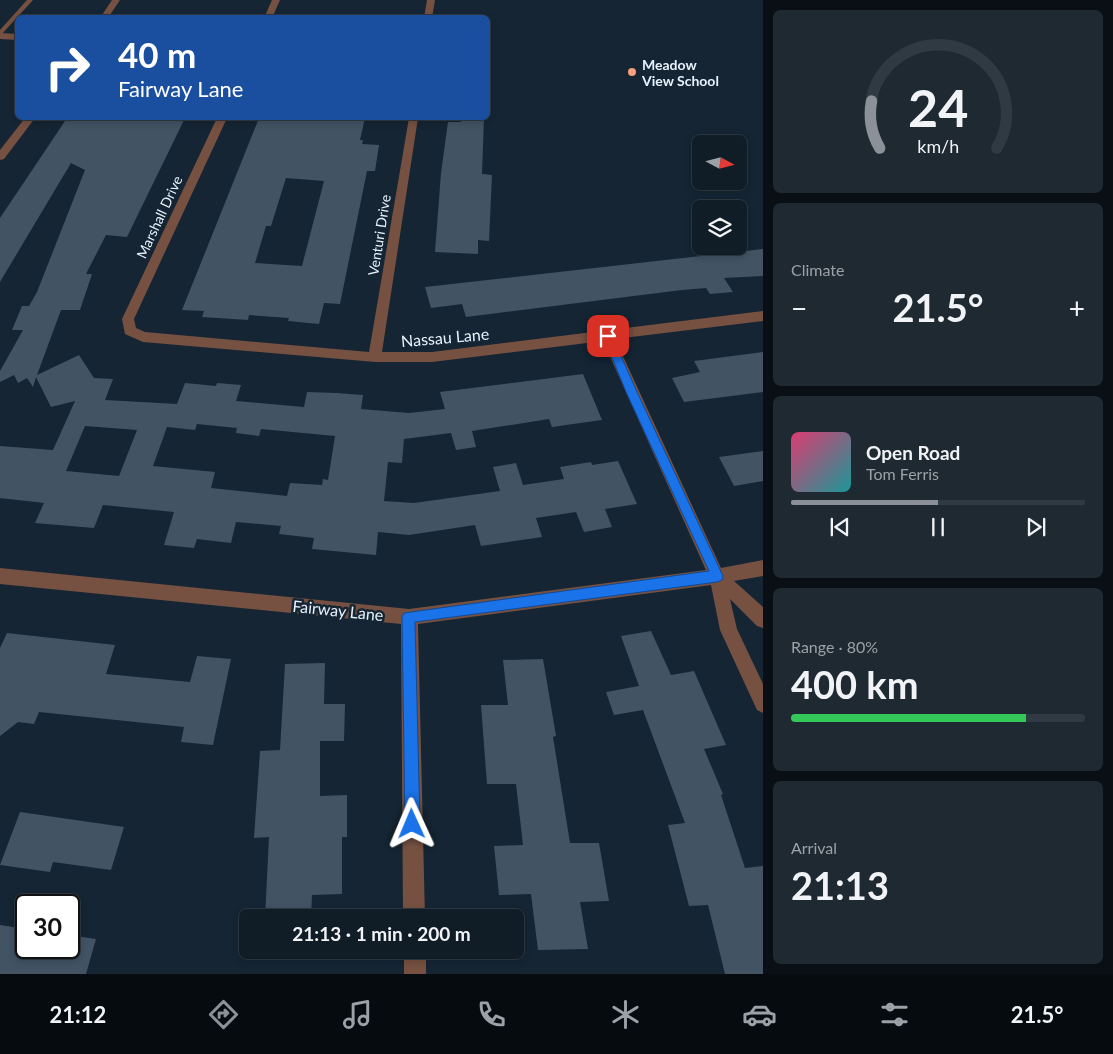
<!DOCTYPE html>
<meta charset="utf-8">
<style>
:root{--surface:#101c26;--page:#1e2932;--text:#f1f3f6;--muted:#9ca1a7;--line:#303a43;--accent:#8c9099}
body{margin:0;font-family:Lato,sans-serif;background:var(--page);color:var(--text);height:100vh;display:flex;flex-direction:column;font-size:19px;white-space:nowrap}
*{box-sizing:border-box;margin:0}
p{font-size:16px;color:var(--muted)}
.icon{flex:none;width:28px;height:28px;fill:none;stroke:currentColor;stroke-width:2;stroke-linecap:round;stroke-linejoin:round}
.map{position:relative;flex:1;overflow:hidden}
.side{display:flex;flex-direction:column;gap:10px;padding:10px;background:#090f15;width:350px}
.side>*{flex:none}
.banner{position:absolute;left:15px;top:15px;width:475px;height:105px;border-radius:8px;box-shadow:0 2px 8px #0003,0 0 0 1px var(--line);background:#1a4fa0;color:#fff;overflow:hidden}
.needle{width:32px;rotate:97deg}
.buttons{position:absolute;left:692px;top:135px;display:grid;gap:10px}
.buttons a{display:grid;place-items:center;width:55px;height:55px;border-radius:8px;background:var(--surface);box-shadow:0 2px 8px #0003,0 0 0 1px var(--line);font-size:25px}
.speed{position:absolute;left:15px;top:894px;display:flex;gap:10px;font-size:25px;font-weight:700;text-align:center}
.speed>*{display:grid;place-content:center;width:65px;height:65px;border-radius:50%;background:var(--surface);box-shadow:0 2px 8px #0003,0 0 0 1px var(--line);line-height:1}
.speed .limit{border:2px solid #111;border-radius:8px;background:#fff;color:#111}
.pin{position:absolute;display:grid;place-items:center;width:42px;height:42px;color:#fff;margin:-21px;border-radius:10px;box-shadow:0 2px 8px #0006}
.me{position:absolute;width:55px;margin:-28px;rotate:359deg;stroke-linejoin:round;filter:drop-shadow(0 0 4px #0008)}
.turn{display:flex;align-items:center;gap:18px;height:105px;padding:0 20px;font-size:22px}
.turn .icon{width:65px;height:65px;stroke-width:2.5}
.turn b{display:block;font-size:35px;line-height:42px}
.big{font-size:38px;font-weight:700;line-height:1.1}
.side .widget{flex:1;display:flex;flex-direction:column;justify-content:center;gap:8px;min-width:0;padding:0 18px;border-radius:8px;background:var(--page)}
.side .dial{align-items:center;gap:0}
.dial svg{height:130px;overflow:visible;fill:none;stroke:var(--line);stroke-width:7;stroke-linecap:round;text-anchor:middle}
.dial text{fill:var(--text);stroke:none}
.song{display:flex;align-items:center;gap:15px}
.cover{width:60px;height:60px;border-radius:8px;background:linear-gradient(135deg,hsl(340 70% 55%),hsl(180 70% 35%))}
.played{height:5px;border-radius:2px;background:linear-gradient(90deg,var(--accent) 50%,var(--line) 50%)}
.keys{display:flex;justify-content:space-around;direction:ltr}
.heat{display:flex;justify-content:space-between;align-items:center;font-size:28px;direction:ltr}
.charge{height:8px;border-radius:4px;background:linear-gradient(90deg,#34c759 80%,var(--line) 0)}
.trip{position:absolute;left:239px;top:909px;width:285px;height:50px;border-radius:8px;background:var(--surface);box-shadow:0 2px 8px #0003,0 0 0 1px var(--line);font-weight:700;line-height:50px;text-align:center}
.tab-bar{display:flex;height:80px;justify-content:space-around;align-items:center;background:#060b0f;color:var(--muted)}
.tab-bar .icon{width:35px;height:35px}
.tab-bar .active{color:var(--accent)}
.tab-bar b{font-size:22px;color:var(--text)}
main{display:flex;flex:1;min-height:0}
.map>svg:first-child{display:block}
</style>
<main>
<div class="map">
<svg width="763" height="974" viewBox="0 0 763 974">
<rect width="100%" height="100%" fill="#152533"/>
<g fill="#425364" fill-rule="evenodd">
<path d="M67,118H185L127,237L106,235L86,274H92L80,310H61L37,375L79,355L94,378L113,379L105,400L177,404L185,383L216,386L217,383L241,385L236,401L304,407L307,392L337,393L363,395L361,409L409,413L445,409L440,392L583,374L602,420L552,427L549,419L472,431L476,447L456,450L451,433L404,439L402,463L388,462L384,501L414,503L500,491L493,467L516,463L523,485L564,479L560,467L591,462L592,465L618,461L637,504L605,509L612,527L584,532L576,512L536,518L542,537L481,546L475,525L409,535L378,532L376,555L312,549L314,538L279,534L281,526L236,522L231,543L197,539L194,548L164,545L174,512L103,505L94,528L35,523L44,503L0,498V446L53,450L75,401L51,407L36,377L33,387L27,378L18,383L14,375L0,382V371L23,330H12L22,306H29L37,292L85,170L71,163L0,282V218ZM197,424L237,428L236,433L259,436L261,429L335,436L328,480L323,479L322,485L290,483L287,496L211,488L215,472L153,466L167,427L195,430ZM85,426L137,430L119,476L66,471Z"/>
<path d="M259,118H365L360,140H363L362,144L379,145L375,171H367L340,304L324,303L319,324L288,321L289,318L249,315L248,320L202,317L204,311L182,310ZM286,178L324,181L302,266L255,263L266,226H271Z"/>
<path d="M462,118H484L482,174L492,175L489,241L478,240V254L435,252L441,173L448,122H461Z"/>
<path d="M763,249V276L724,278L733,292L710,294L706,288L682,290L466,317L462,304L431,308L425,287Z"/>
<path d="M763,352V392L684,402L672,378L700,372L694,361Z"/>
<path d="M763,451V481L734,486L719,457Z"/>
<path d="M651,631L671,675L694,671L726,745L704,749L723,794L721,795L745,868L763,866V974H725L708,905L689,906L668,825L685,823L643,710L614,715L606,692L639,686L621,636Z"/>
<path d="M7,633L115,645L106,674L190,682L197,656L231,659L213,745L181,742L184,727L39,712L34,724L18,722L0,736V648Z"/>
<path d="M543,659L556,736L553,737L570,843H599L609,901L580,902L588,949L538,950L531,894L499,895L494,846L523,845L516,784H487L481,705H508L503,660Z"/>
<path d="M325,663L324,704H345L344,741H320V796L347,795V837H342V894L312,895L311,918H265L269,837L254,838L260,751L280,750L285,664Z"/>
<path d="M20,812L124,827L111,870L53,862L50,872L0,865Z"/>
<path d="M0,925L26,929V948H69V935L96,939L86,974H0Z"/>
<path d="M263,950H310V958L262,960Z"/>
</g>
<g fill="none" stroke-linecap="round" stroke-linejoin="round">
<path fill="#765141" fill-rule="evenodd" d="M27,0H33L0,36V30Z"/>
<g fill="#765141" fill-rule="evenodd">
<path d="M112,0H120L108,18H100Z"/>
<path d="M272,0H280L272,18H264Z"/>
<path d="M427,0H435L432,18H424Z"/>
<path d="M0,33L18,34V40L0,39Z"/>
<path d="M25,118H35L4,159L0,160V150Z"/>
<path d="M217,118H227L134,319L136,328L145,332L369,352L409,118H418L382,352H432L763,311V321L615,339L721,568L763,560V576L734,581L763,607V628L757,626L730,599L737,629L763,684V713L757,710L720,630L711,585L418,624L425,918H403L401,624L0,584V568L409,609L706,570L603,341L432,362H375L143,342L125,334L122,319Z"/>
<rect x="404" y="950" width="22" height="24"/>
</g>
</g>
<path fill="#1a73e8" stroke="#114b97" d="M608,333L612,336L638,394L723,576L722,580L717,582L415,622L420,824L418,829L412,831L407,829L405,824L402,617L404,613L709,571L627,394L603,336Z"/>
<circle fill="#f2a080" stroke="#152533" stroke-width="2" cx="632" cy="72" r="5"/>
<g text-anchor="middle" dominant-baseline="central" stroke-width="5" stroke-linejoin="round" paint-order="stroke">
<g font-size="14" font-weight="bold" fill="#e6f1fb" stroke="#152533" text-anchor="start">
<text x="642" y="64">Meadow<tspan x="642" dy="16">View School</tspan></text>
</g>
<g font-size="14" fill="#e6f1fb" stroke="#152533">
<text transform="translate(159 217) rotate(-65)">Marshall Drive</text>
<text transform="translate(379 235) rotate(-81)">Venturi Drive</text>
</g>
<g font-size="16" fill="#e6f1fb" stroke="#152533">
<text transform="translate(445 337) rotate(-5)">Nassau Lane</text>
<text transform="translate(338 610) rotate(6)">Fairway Lane</text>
</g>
</g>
</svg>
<div class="buttons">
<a><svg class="needle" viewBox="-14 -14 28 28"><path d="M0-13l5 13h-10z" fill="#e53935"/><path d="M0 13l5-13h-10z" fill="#9ca1a7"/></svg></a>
<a><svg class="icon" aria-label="layers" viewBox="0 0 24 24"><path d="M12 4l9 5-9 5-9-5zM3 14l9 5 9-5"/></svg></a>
</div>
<div class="speed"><div class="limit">30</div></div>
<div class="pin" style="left:608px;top:336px;background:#d93025"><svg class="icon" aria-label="arrive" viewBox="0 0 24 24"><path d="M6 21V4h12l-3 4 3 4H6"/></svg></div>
<svg class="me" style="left:412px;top:824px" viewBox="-20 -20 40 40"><path d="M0-17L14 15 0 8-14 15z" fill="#1a73e8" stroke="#fff" stroke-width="4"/></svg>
<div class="trip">21:13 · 1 min · 200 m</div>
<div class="banner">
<div class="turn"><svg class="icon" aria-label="right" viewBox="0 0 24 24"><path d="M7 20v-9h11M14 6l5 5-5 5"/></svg><div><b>40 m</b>Fairway Lane</div></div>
</div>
</div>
<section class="side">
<div class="widget dial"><svg viewBox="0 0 100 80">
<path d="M14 69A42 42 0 1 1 86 69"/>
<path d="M14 69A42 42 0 0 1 9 40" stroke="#8c9099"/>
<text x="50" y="56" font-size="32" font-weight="700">24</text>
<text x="50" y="72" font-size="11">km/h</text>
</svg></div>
<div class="widget"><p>Climate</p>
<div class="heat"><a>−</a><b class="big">21.5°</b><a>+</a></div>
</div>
<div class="widget">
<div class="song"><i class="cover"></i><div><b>Open Road</b><p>Tom Ferris</p></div></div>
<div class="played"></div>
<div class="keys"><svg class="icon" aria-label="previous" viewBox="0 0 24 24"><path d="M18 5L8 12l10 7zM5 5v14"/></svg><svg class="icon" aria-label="pause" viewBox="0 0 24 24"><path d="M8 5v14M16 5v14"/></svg><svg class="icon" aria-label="next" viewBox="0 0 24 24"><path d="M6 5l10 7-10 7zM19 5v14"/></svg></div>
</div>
<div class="widget"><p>Range · 80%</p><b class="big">400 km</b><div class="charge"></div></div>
<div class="widget"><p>Arrival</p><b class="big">21:13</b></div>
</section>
</main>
<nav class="tab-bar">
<b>21:12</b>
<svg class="icon active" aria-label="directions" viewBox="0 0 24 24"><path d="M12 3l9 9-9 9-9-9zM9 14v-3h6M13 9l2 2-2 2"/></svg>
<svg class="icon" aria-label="music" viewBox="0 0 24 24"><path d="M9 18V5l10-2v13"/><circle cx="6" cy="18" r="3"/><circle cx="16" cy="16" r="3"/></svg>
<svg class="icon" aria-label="phone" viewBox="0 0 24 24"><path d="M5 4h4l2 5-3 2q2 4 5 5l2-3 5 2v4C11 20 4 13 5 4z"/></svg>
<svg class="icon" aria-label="climate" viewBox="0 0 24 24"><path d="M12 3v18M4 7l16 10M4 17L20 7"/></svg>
<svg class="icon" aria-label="car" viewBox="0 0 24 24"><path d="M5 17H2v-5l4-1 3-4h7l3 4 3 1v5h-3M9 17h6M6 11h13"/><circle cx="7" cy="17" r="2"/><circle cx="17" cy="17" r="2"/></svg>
<svg class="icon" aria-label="filters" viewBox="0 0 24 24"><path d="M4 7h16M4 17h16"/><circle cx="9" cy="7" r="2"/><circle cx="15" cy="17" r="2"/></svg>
<b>21.5°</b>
</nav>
